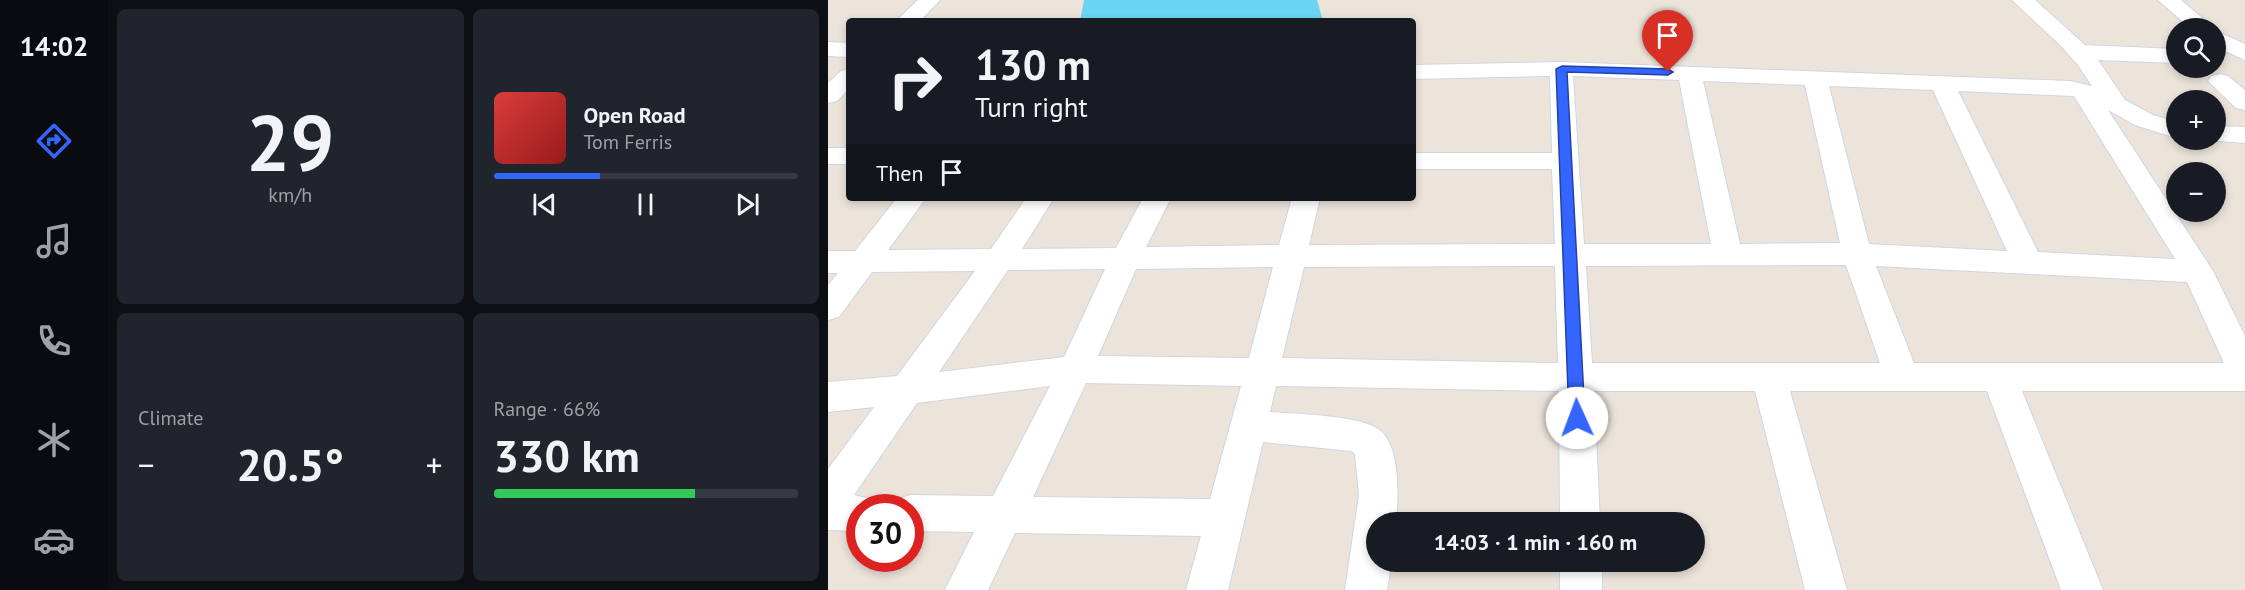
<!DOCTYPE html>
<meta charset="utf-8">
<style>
:root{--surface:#171b24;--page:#20242c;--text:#f1f3f6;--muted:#9ea1a6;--line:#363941;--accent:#3565ff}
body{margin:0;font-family:"PT Sans",sans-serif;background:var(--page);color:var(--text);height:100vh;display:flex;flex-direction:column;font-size:22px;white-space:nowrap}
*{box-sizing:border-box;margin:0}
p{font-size:20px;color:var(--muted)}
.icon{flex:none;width:33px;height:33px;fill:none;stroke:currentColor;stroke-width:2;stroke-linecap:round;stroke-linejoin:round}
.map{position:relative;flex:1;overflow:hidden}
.panel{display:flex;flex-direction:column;gap:9px;padding:9px;background:#0d0f14;width:720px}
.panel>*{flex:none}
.top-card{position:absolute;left:18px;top:18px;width:570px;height:183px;border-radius:6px;box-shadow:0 3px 9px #0003;background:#171b24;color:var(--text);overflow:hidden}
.buttons{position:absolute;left:1338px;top:18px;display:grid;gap:12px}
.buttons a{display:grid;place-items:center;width:60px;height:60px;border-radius:50%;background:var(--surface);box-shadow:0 3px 9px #0003;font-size:30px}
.speed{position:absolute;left:18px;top:494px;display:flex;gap:12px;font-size:30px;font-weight:700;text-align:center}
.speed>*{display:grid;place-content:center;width:78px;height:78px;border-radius:50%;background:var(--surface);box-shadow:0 3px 9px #0003;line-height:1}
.speed .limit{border:9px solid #d22;background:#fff;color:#111}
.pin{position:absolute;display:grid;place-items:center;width:51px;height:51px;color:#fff;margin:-62px -26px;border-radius:50% 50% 50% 0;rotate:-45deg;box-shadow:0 0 6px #0007}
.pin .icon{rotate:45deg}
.me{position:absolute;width:66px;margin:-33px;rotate:358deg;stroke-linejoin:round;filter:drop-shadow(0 0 4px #0008)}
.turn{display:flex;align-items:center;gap:21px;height:126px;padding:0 30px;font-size:27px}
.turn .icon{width:78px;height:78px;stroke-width:2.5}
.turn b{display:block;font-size:42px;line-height:51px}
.then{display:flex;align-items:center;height:57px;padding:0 30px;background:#0003;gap:12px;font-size:22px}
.big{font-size:45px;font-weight:700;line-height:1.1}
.panel .tile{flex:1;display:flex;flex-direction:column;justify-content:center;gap:9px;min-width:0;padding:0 21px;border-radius:9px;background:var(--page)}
.panel .dial{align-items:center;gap:0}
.dial b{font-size:78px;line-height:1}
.song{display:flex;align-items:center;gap:18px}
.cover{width:72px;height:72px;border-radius:9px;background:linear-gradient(135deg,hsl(0 70% 55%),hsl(0 70% 35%))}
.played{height:6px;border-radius:3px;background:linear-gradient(90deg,var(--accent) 35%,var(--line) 35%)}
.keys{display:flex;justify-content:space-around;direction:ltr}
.heat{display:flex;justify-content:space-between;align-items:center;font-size:33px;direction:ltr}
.charge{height:9px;border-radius:4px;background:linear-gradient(90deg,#34c759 66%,var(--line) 0)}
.panel .tiles{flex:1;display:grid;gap:9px;grid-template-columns:repeat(2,1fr)}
.trip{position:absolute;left:538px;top:512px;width:339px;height:60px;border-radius:30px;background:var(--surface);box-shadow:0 3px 9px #0003;font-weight:700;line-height:60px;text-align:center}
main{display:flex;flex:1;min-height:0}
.menu{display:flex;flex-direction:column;width:108px;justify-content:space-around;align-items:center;background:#090b0e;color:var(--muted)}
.menu .icon{width:42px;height:42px}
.menu .active{color:var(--accent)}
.menu b{font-size:27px;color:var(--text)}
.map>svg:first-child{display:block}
</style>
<main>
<nav class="menu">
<b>14:02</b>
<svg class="icon active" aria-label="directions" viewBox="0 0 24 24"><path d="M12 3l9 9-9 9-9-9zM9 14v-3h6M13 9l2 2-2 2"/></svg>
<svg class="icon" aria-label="music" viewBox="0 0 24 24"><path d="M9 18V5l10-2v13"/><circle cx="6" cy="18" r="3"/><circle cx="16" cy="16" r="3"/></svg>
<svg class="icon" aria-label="phone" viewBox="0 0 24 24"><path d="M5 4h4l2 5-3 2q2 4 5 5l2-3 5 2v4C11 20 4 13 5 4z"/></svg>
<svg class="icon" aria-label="climate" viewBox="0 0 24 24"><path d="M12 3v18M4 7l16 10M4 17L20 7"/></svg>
<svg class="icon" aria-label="car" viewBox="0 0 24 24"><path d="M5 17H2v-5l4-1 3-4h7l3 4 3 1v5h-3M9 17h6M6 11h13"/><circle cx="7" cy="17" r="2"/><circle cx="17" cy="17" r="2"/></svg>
</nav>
<section class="panel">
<div class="tiles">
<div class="tile dial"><b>29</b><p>km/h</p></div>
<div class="tile">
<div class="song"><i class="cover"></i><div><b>Open Road</b><p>Tom Ferris</p></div></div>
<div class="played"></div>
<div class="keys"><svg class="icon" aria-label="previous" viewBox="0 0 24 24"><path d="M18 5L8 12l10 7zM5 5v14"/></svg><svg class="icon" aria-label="pause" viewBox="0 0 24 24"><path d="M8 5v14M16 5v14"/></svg><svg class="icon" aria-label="next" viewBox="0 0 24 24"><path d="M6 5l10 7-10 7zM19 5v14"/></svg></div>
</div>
<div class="tile"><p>Climate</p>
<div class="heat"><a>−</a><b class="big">20.5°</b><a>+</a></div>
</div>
<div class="tile"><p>Range · 66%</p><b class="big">330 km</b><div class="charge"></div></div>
</div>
</section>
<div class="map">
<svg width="1417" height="590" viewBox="0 0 1417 590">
<rect width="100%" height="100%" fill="#ece4db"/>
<path fill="#6ad5f2" d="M256,0H489L495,21H252Z"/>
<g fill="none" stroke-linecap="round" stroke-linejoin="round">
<defs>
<g id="street">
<path d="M90,0H112L92,21H68Z"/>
<path d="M1184,0H1207L1257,45L1348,49V63L1270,60L1297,100L1325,115L1348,122V138L1307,125L1280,110L1385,271L1417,336V391H1194L1275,590H1233L1159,391H962L1019,590H977L927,391H766L772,522H732L731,391L448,386L442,412C467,414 538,415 554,432C573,452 570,498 568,522H549V561H564L559,590H517L531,495L527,454L523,451L435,442L400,590H358L373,536L187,533L160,590H117L146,532L82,531V507H65L68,500L82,495L165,496L222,386L89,403L26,495L46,500L49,507H32V531L0,530V469L46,407L0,412V382L69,376L147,271L44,272L11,317L0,320V285L10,273H0V251H27L69,198H98L60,250L163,249L198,198H226L194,249L288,248L315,198H343L318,247L451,245L464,198H492L481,245L727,244L724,169H585V153H724L722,76L585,79V65L733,62L1242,81L1264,86L1250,65L1232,45ZM745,76L851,80L883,244H756ZM875,81L977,85L1012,243L912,244ZM1001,86L1105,90L1179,251L1041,244ZM1130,91L1246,96L1347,259L1210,252ZM1018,265L1052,363H764L758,266ZM727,266L730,363L454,358L476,267ZM1048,266L1359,282L1396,363H1086ZM445,267L421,358L270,356L308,269ZM277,269L236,357L111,372L180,270ZM258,383L413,386L382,499L205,497Z"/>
<path d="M1330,0H1353L1386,28H1362Z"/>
<path d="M1388,31L1417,44V60L1388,47Z"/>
<path d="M0,42L21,43V57L0,56Z"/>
<path d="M21,69V89L9,101L0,103V83L13,71Z"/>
<path d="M1392,74L1400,76L1417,90V110L1408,108L1380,81L1384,76Z"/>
<path d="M1388,126L1417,127V143L1379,140H1388Z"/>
<rect x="0" y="148" width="21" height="16"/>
<rect x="732" y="561" width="42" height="29"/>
</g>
</defs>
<use href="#street" stroke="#d0d5e3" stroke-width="2"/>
<use href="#street" fill="#fff" fill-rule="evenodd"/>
</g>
<path fill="#3565ff" stroke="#2242a6" stroke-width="1.5" d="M734,66L840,69L845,72L840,75L739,72L757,418L754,423L749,425L743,423L741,418L728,69Z"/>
</svg>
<div class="buttons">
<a><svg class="icon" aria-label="search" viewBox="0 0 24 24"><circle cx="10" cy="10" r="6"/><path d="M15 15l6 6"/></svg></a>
<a>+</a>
<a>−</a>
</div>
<div class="speed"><div class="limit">30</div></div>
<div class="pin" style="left:840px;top:72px;background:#d93025"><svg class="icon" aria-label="arrive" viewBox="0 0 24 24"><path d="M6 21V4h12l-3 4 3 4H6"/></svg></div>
<svg class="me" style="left:749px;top:418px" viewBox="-20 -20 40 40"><circle r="19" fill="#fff"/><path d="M0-13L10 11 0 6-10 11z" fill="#3565ff"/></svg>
<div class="trip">14:03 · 1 min · 160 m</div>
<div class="top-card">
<div class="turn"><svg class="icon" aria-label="right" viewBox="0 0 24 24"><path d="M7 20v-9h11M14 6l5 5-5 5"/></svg><div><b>130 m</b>Turn right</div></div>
<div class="then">Then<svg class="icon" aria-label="arrive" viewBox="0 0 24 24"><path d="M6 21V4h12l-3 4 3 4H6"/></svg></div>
</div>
</div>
</main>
